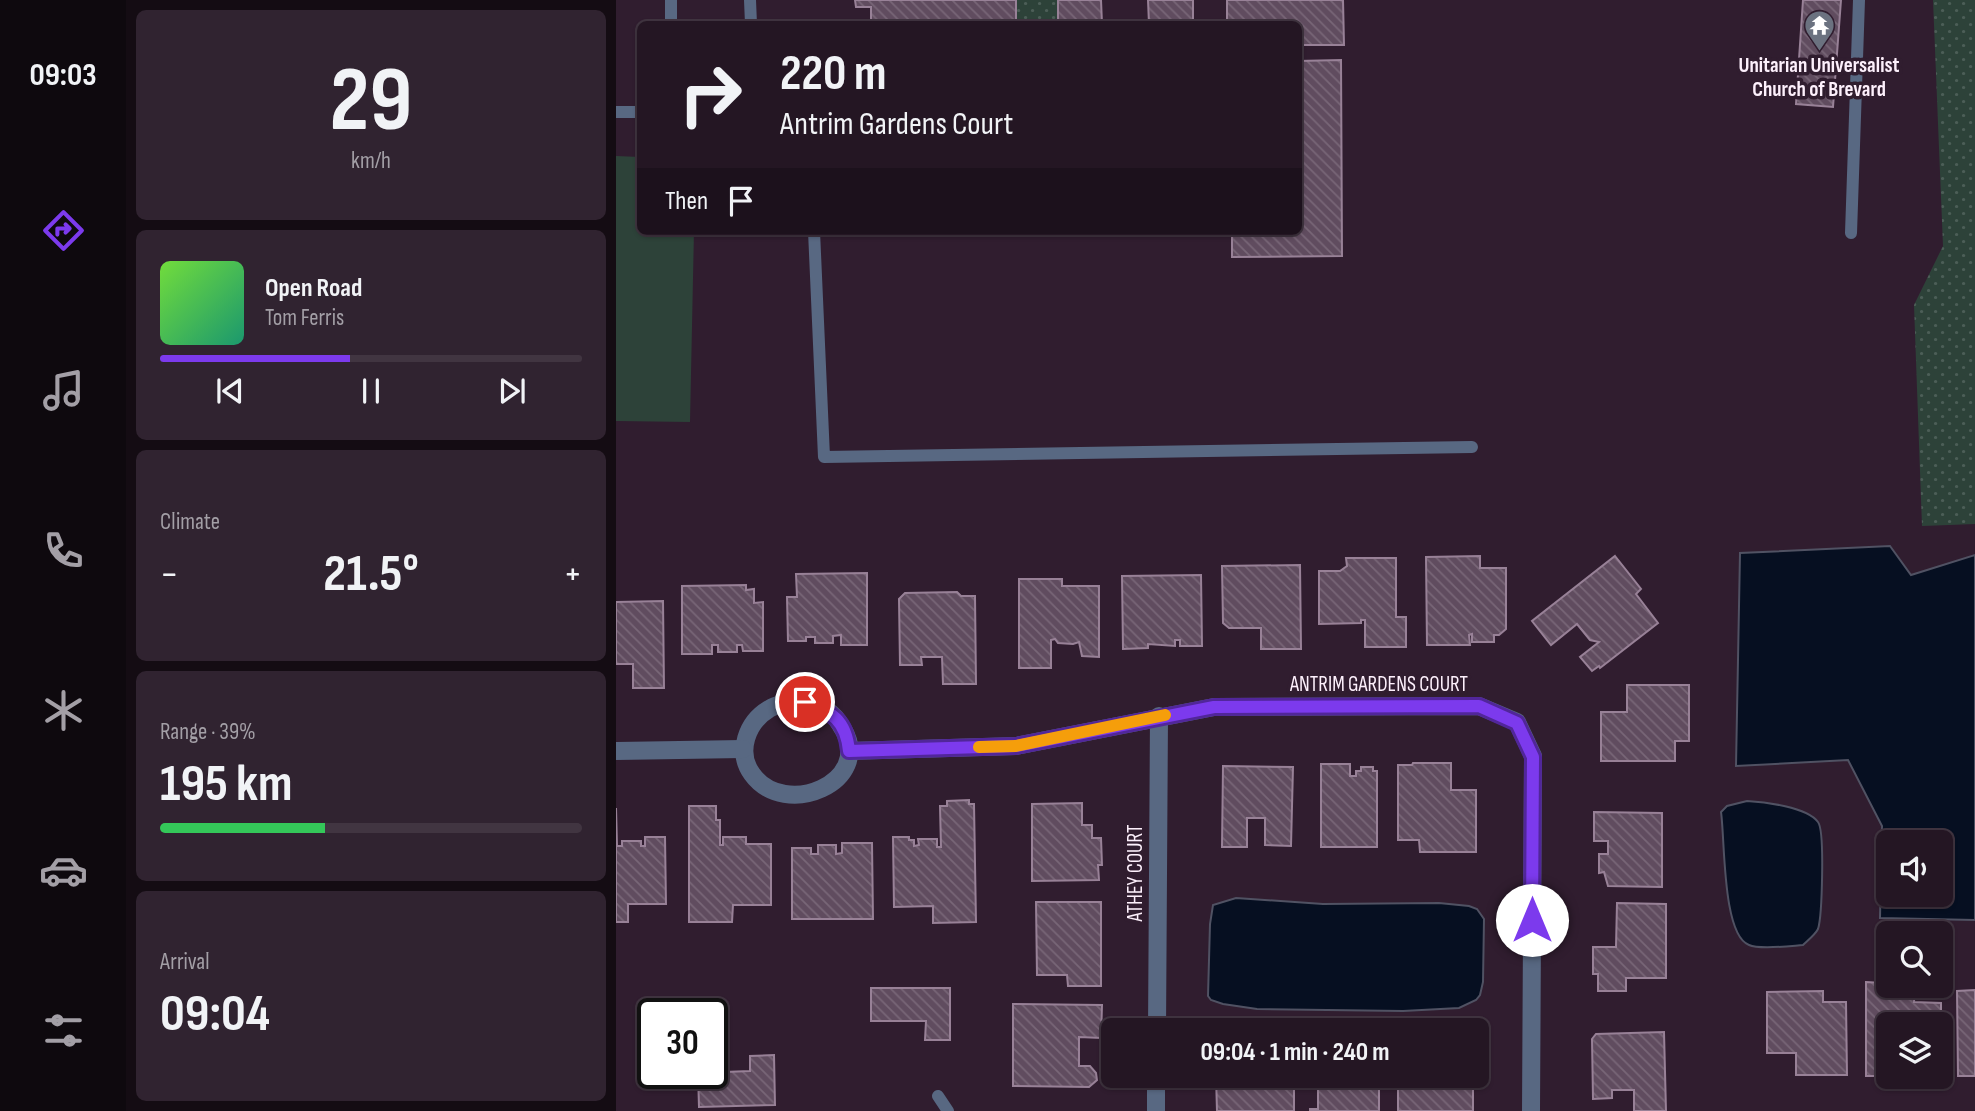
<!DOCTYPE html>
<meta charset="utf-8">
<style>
:root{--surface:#241623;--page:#302330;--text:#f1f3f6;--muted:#a39fa6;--line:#413541;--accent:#7c3aed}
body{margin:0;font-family:"Sofia Sans Condensed",sans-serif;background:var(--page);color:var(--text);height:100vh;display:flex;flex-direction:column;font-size:26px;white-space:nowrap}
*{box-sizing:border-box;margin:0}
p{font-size:23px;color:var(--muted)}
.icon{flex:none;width:38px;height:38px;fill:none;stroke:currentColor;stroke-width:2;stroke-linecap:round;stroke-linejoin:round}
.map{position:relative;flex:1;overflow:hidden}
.details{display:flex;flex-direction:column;gap:10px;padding:10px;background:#140c13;width:490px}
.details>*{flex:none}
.banner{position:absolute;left:21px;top:21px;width:665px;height:214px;border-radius:10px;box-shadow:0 2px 5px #0004,0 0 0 2px var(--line);background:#241623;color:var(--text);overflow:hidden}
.controls{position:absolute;left:1260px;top:830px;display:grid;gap:14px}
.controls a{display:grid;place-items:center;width:77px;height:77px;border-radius:10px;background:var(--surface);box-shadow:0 2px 5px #0004,0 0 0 2px var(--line);font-size:35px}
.speed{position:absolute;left:21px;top:998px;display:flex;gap:14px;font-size:35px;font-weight:700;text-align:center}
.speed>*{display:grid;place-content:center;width:91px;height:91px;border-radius:50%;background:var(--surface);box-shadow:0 2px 5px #0004,0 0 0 2px var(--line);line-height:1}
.speed .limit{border:4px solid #111;border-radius:10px;background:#fff;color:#111}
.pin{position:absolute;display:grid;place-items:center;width:60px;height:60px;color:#fff;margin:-30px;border:4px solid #fff;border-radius:50%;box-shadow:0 2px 7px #0007}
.me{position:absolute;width:77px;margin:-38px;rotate:0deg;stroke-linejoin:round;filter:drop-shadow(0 0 5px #0008)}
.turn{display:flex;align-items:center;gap:24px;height:147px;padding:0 28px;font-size:32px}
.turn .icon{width:91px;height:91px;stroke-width:2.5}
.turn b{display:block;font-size:49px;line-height:60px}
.then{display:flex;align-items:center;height:66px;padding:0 28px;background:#0003;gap:14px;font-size:26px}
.big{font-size:52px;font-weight:700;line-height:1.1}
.details .card{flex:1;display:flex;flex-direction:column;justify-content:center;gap:10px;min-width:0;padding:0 24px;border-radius:10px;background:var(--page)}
.details .dial{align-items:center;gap:0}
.dial b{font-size:91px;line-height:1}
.song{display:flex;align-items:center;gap:21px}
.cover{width:84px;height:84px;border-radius:10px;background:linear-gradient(135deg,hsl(100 70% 55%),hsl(160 70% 35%))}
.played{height:7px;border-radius:4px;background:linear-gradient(90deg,var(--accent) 45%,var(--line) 45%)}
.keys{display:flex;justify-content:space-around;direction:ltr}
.heat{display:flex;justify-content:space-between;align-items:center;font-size:38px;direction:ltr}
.charge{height:10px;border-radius:5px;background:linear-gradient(90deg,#34c759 39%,var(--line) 0)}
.trip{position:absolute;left:485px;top:1018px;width:388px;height:70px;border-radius:10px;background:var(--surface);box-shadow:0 2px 5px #0004,0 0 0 2px var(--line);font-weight:700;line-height:70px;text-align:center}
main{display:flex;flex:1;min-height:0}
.dock{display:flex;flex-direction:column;width:126px;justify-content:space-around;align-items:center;background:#0e090e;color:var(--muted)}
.dock .icon{width:49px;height:49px}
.dock .selected{color:var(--accent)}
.dock b{font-size:32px;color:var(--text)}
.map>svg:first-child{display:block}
</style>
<main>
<nav class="dock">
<b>09:03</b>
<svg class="icon selected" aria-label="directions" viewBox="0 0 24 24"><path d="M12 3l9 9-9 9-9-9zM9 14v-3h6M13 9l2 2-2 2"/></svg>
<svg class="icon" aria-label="music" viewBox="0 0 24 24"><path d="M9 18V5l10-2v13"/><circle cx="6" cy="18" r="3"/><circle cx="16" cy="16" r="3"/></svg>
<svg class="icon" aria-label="phone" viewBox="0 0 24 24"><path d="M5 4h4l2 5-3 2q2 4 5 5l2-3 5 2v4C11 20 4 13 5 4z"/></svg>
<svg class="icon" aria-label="climate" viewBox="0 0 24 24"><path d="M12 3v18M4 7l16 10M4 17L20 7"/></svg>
<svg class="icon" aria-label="car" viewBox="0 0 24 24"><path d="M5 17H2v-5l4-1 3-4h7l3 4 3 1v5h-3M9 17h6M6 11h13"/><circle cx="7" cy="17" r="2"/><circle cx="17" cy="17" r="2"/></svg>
<svg class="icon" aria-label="filters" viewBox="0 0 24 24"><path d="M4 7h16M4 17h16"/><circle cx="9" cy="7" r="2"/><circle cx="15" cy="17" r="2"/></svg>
</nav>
<section class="details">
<div class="card dial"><b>29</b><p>km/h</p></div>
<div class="card">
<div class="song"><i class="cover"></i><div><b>Open Road</b><p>Tom Ferris</p></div></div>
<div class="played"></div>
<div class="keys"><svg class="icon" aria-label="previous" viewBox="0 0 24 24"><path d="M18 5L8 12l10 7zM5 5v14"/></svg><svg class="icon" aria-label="pause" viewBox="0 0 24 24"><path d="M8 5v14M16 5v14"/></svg><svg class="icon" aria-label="next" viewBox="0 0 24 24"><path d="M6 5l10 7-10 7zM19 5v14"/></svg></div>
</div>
<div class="card"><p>Climate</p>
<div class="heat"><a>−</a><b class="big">21.5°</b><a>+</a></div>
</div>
<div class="card"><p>Range · 39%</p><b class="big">195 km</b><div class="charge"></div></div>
<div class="card"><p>Arrival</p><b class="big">09:04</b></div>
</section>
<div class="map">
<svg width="1359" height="1111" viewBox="0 0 1359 1111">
<defs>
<pattern id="grass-dots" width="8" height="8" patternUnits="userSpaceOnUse" patternTransform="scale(1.75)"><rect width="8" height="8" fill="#2d4239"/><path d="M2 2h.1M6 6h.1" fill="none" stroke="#4c5e57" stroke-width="1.8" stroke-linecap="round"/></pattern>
<pattern id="building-back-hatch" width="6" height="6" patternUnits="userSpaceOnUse" patternTransform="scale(1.75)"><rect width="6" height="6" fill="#604c5f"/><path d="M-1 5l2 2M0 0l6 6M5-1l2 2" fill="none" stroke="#786677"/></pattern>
</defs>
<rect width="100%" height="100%" fill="#301d2f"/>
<g fill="url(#grass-dots)">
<rect x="400" y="0" width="42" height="24"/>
<path d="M1317,0H1359V524L1306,526L1298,305L1327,246Z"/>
</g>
<path fill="#2d4239" d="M0,156L24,157V231H78L74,422L0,421Z"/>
<g fill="#060f21" stroke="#505263" stroke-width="2" fill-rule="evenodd">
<path d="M1274,546L1295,575L1359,555V920L1264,918L1266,826L1232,760L1120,766L1124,553ZM1272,842H1325V894H1272Z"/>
<path d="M1131,801C1149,802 1191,807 1202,822C1209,831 1206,917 1202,929C1199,935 1191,941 1187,945C1174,946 1144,950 1133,945C1106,935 1109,838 1105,812L1111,806Z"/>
<path d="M620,898L707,904L823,903L853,906L861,909L868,919L867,982L864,995L860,1000L843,1008L787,1011L641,1009L607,1004L595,1000L592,996L594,924L597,905Z"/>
</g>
<g fill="url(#building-back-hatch)" stroke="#988197" stroke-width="2">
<path d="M239,0H400V24H255V7H240Z"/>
<path d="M442,0H485L486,24H442Z"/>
<path d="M532,0H577V24H533Z"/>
<path d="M611,0H727L728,45H682V24H611Z"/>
<path d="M1187,0H1225L1217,107L1180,104Z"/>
<path d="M725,60L726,256L616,257V231H682V61Z"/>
<path d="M864,556V568H890V629L883,635H878V642H856V634L853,635L854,645H811L810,557Z"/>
<path d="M999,556L1025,589L1020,594L1042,623L984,668L983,666L976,671L964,657L983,642L974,640L961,624L935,645L916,621Z"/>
<path d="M730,558H780V617H790V647H749V620H745V623L703,624V571H724L731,566Z"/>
<path d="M684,565L685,649H645V628H613L607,623L606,566Z"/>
<path d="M251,573V645H225V635L217,636V643H199V637H190V641H172L171,597H181L180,574Z"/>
<path d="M585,575L586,646H564V640H559V646L532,644V648L507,649L506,576Z"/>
<path d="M403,579H446V586H483V657L466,656L463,642L457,644L442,643L439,639L435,640V668H403Z"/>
<path d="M130,585V590L138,589V603L147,602V651H127L126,645H121V652H102V645H96V654H66V586Z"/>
<path d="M341,592L345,596H359L360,684H327L326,657H305L306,665H284L283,599L289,593Z"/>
<path d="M47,601L48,688H17V664H0V602Z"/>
<path d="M1011,685H1073V741H1059V761H985V712H1011Z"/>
<path d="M797,763H835V790H860V852H804L803,840H782V765H796Z"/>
<path d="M705,764H734V776H740V771H745V767H757V771H761V847H705Z"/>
<path d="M607,766L677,767L675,846L649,845V818H631V847H606Z"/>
<path d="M353,800V804H358L360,922L317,923V906L278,907L277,837H293V840H298V846L303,845L302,839H321V847H325L324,806H331V801Z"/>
<path d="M466,803V825H476V838H485L486,865H482L483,880L416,881V804Z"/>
<path d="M73,806H100V820H104V845H107V837H130V844H155V905H117L116,922H73Z"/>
<path d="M0,808L1,846H6V841H25V846H29V837H49L50,904H12V922H0Z"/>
<path d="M978,812L1046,813V887L992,886L988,872L983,873V854H992V841H978Z"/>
<path d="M226,843H256L257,919H176V848H195V854H202V845H220V854L226,853Z"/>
<path d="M420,902H485V986H452L451,975H421Z"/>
<path d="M1001,903L1050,904V978H1010V991H982V974H977V947H1000Z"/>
<path d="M1250,982L1299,985L1298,1002L1325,1003V1077L1294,1076H1325V1024H1272V1076H1289H1250Z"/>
<path d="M255,988H334V1040H309L310,1021H255Z"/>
<path d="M1359,990V1076H1342L1341,991Z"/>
<path d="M1207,991V1002H1230L1231,1075H1180V1053H1151V992Z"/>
<path d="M397,1004L486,1005L485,1038L463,1037V1066H474L480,1073L481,1080L473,1087L397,1086Z"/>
<path d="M1048,1032L1050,1111H1018V1090H996V1098L977,1099L976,1039L980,1034Z"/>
<path d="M158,1055L159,1105L83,1107L82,1073L134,1071V1056Z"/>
<path d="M600,1076H678V1111H601Z"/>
<path d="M702,1076H763V1111H694V1109H702Z"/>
<rect x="782" y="1076" width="75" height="35"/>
</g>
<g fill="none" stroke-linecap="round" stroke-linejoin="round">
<g stroke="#586882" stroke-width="12">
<path d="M134,0L135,24"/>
<path d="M55,24V0"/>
<path d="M0,112H24"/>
<path d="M198,231L208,457L856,447"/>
<path d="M1235,233L1243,0"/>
<path d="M322,1096L332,1111"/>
</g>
<g stroke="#586882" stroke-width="18">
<path d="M189,702C196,705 203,706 209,709C218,714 222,721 227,729C258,782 169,820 136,774C120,752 131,722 153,709C164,702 176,703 189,702Z"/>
<path d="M0,751L127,749"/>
<path d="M233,751L400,746L598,707L863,706L901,722L917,756L915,1111"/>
<path d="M541,1031L543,716"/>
<path d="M540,1111V1076"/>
</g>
</g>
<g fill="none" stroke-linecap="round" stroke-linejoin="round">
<defs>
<path id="route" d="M189,702C216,712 230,720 233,751L400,746L598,707L863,706L901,723L917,757L916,920"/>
</defs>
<use href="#route" stroke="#51269a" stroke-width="18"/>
<use href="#route" stroke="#7c3aed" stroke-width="12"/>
<path stroke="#f59e0b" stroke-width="12" d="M363,747L400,746L549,715"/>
</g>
<defs>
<symbol id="temple-pin" viewBox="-11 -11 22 30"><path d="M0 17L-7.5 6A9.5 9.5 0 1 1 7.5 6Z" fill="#6b7280" stroke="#301d2f"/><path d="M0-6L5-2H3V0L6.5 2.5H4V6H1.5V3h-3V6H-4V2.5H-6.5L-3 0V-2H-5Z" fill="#fff"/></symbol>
</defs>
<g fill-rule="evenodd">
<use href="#temple-pin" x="1186" y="8" width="35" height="47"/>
</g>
<g text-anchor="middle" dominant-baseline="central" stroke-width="7" stroke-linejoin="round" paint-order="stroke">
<g font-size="21" font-weight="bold" fill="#fdf0fc" stroke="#301d2f">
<text x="1203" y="65">Unitarian Universalist<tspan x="1203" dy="24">Church of Brevard</tspan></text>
</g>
<g font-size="21" fill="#fdf0fc" stroke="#301d2f">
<text x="763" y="684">ANTRIM GARDENS COURT</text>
<text transform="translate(519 873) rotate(-90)">ATHEY COURT</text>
</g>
</g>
</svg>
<div class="controls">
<a><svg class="icon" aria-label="sound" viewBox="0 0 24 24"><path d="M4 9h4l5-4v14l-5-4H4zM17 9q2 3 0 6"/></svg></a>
<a><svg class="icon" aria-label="search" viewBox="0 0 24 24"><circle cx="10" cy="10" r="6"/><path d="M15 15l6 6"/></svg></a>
<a><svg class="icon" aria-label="layers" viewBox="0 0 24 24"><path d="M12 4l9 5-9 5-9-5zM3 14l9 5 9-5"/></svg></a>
</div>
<div class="speed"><div class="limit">30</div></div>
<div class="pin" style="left:189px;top:702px;background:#d93025"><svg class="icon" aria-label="arrive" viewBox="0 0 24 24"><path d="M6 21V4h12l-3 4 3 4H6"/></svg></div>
<svg class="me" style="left:916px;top:920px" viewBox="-20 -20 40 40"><circle r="19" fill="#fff"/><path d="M0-13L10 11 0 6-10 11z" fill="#7c3aed"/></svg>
<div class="trip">09:04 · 1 min · 240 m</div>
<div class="banner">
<div class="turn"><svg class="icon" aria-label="right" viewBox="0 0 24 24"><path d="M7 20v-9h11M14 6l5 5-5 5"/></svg><div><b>220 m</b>Antrim Gardens Court</div></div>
<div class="then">Then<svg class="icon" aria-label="arrive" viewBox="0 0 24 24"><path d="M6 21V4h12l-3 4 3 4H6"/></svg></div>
</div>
</div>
</main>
